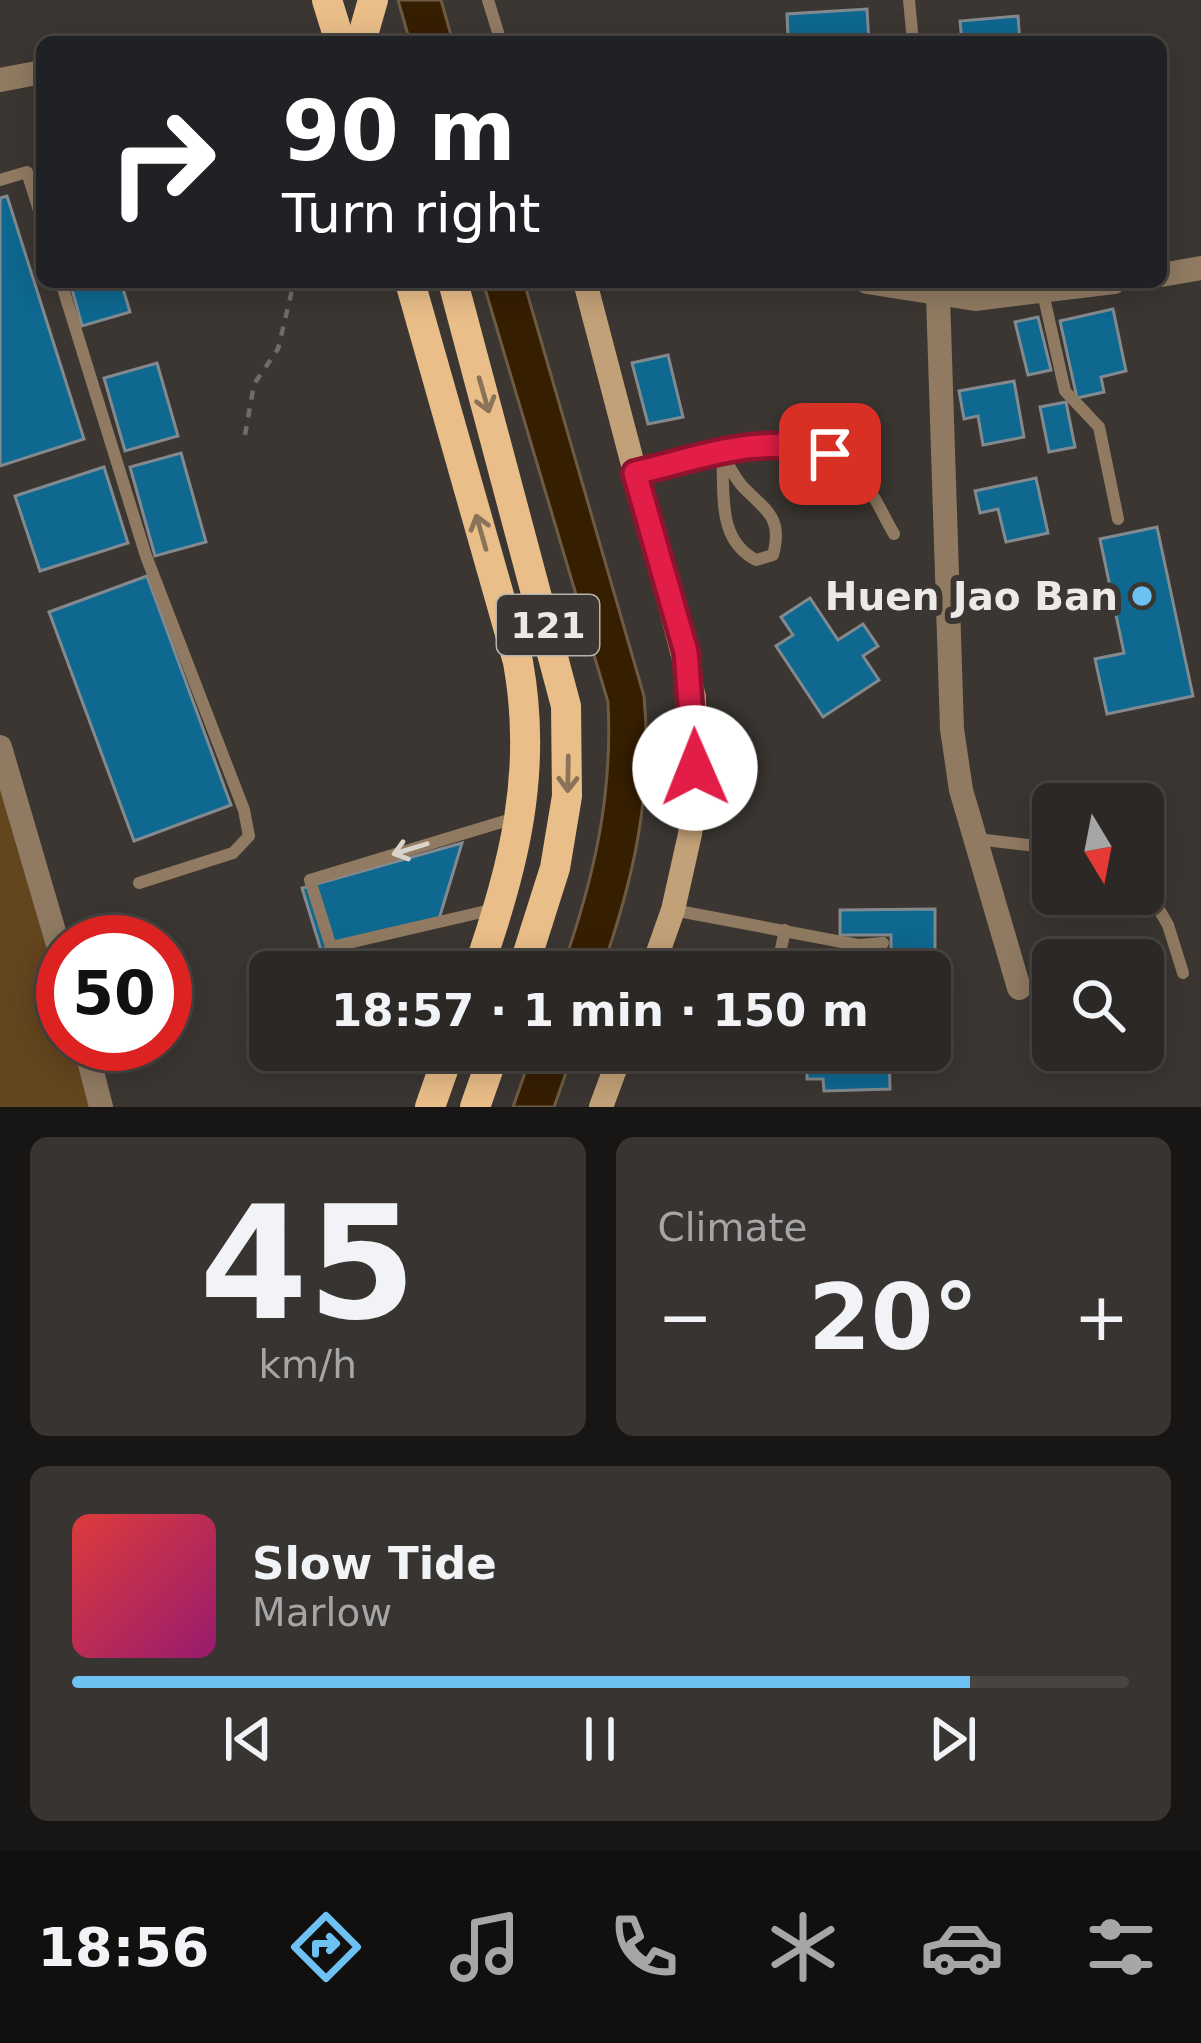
<!DOCTYPE html>
<meta charset="utf-8">
<style>
:root{--surface:#2c2825;--page:#383432;--text:#f1f3f6;--muted:#a6a6a7;--line:#484442;--accent:#6dc2f3}
body{margin:0;font-family:"DejaVu Sans",sans-serif;background:var(--page);color:var(--text);height:100vh;display:flex;flex-direction:column;font-size:45px;white-space:nowrap}
*{box-sizing:border-box;margin:0}
p{font-size:39px;color:var(--muted)}
.icon{flex:none;width:66px;height:66px;fill:none;stroke:currentColor;stroke-width:2;stroke-linecap:round;stroke-linejoin:round}
.map{position:relative;height:1107px;overflow:hidden}
.side{display:flex;flex-direction:column;gap:30px;padding:30px;background:#181614;flex:1}
.side>*{flex:none}
.hud{position:absolute;left:36px;top:36px;width:1131px;height:252px;border-radius:18px;box-shadow:0 6px 30px #0003,0 0 0 3px var(--line);background:#202124;color:#fff;overflow:hidden}
.needle{width:78px;rotate:170deg}
.controls{position:absolute;left:1032px;top:783px;display:grid;gap:24px}
.controls a{display:grid;place-items:center;width:132px;height:132px;border-radius:18px;background:var(--surface);box-shadow:0 6px 30px #0003,0 0 0 3px var(--line);font-size:60px}
.speed{position:absolute;left:36px;top:915px;display:flex;gap:24px;font-size:60px;font-weight:700;text-align:center}
.speed>*{display:grid;place-content:center;width:156px;height:156px;border-radius:50%;background:var(--surface);box-shadow:0 6px 30px #0003,0 0 0 3px var(--line);line-height:1}
.speed .limit{border:18px solid #d22;background:#fff;color:#111}
.pin{position:absolute;display:grid;place-items:center;width:102px;height:102px;color:#fff;margin:-51px;border-radius:24px;box-shadow:0 6px 18px #0006}
.me{position:absolute;width:132px;margin:-66px;rotate:359deg;stroke-linejoin:round;filter:drop-shadow(0 0 9px #0008)}
.turn{display:flex;align-items:center;gap:42px;height:252px;padding:0 48px;font-size:54px}
.turn .icon{width:156px;height:156px;stroke-width:2.5}
.turn b{display:block;font-size:84px;line-height:102px}
.big{font-size:90px;font-weight:600;line-height:1.1}
.side .widget{flex:1;display:flex;flex-direction:column;justify-content:center;gap:18px;min-width:0;padding:0 42px;border-radius:18px;background:var(--page)}
.side .dial{align-items:center;gap:0}
.dial b{font-size:156px;line-height:1}
.song{display:flex;align-items:center;gap:36px}
.cover{width:144px;height:144px;border-radius:18px;background:linear-gradient(135deg,hsl(0 70% 55%),hsl(320 70% 35%))}
.played{height:12px;border-radius:6px;background:linear-gradient(90deg,var(--accent) 85%,var(--line) 85%)}
.keys{display:flex;justify-content:space-around;direction:ltr}
.heat{display:flex;justify-content:space-between;align-items:center;font-size:66px;direction:ltr}
.side .tiles{flex:1;display:grid;gap:30px;grid-template-columns:1fr 1fr}
.widget:last-child{grid-column:span 2}
.trip{position:absolute;left:249px;top:951px;width:702px;height:120px;border-radius:18px;background:var(--surface);box-shadow:0 6px 30px #0003,0 0 0 3px var(--line);font-weight:600;line-height:120px;text-align:center}
.tabs{display:flex;height:192px;justify-content:space-around;align-items:center;background:#12100f;color:var(--muted)}
.tabs .icon{width:84px;height:84px}
.tabs .current{color:var(--accent)}
.tabs b{font-size:54px;color:var(--text)}
.map>svg:first-child{display:block}
</style>
<div class="map">
<svg width="1201" height="1107" viewBox="0 0 1201 1107">
<rect width="100%" height="100%" fill="#3b3631"/>
<path fill="#64461e" d="M0,789L63,1005V1044H73L90,1107H0Z"/>
<g fill="#361e00" stroke="#6d5b45" stroke-width="3">
<path d="M398,0H441L453,42H410Z"/>
<path d="M483,282H524L644,696C653,794 634,879 601,972H561C593,882 613,798 608,702Z"/>
<path d="M533,1050H574L554,1107H513Z"/>
</g>
<g fill="#0e6890" stroke="#828a8f" stroke-width="3">
<path d="M867,9L869,42L788,40L787,14Z"/>
<path d="M1018,16L1020,42H962L960,21Z"/>
<path d="M7,196L84,439L0,466V198Z"/>
<path d="M70,282H121L130,312L82,326Z"/>
<path d="M1113,309L1126,371L1101,377L1104,392L1077,398L1060,321Z"/>
<path d="M1038,317L1051,370L1028,375L1015,322Z"/>
<path d="M668,355L683,417L648,424L632,363Z"/>
<path d="M157,363L178,436L125,451L104,378Z"/>
<path d="M1014,381L1024,437L983,445L978,416L964,419L959,391Z"/>
<path d="M1066,402L1075,447L1049,452L1040,407Z"/>
<path d="M181,453L206,542L155,556L130,467Z"/>
<path d="M104,467L128,543L40,571L15,496Z"/>
<path d="M1036,478L1048,533L1006,542L998,509L980,513L975,491Z"/>
<path d="M1157,527L1193,696L1107,714L1095,659L1124,653L1100,539Z"/>
<path d="M147,576L231,805L134,841L49,612Z"/>
<path d="M810,598L838,640L863,624L878,646L863,656L879,680L823,717L776,646L793,635L781,617Z"/>
<path d="M462,843L439,919L321,950L302,888Z"/>
<path d="M935,909V951H891V935H840V910Z"/>
<path d="M802,960H934V1007L930,972H802Z"/>
<path d="M807,1050H889L890,1089L824,1091L823,1079H807Z"/>
</g>
<g fill="none" stroke-linecap="round" stroke-linejoin="round">
<path stroke="#706c67" stroke-width="4.5" stroke-dasharray="9 9" stroke-linecap="butt" d="M245,435L254,384L278,349L294,282"/>
<g stroke="#907b62" stroke-width="12">
<path d="M488,0L501,42"/>
<path d="M909,0L913,42"/>
<path d="M0,180L27,172L42,220"/>
<path d="M61,282L146,556L244,810L249,836L233,853L139,883"/>
<path d="M1043,293L1065,391L1099,427L1118,519"/>
<path d="M722,453C728,464 735,479 744,488C767,511 783,518 773,555L756,560C716,539 725,493 722,453Z"/>
<path d="M635,473C704,457 803,413 860,477C874,492 883,516 894,534"/>
<path d="M977,839L1053,848"/>
<path d="M1143,882L1168,925L1183,973"/>
<path d="M495,909L331,947L310,880L515,818"/>
<path d="M673,910L858,945L883,943"/>
<path d="M776,972L785,930"/>
</g>
<g stroke="#907b62" stroke-width="24">
<path d="M0,80L42,72"/>
<path d="M1161,275L1201,268"/>
<path d="M867,282L975,299L1114,282"/>
<path d="M938,296L952,729L961,790L1019,988"/>
<path d="M0,747L63,962"/>
<path d="M85,1044L101,1107"/>
</g>
<g stroke="#c3a178" stroke-width="24">
<path d="M585,282L694,697L695,794L690,834L673,910L651,972"/>
<path d="M601,1107L622,1050"/>
</g>
<g stroke="#eabe89" stroke-width="30">
<path d="M327,0L340,42"/>
<path d="M361,42L373,0"/>
<path d="M410,282L518,662C538,772 514,868 477,972"/>
<path d="M453,282L566,706L567,796L555,868L522,972"/>
<path d="M430,1107L450,1050"/>
<path d="M475,1107L495,1050"/>
</g>
</g>
<defs><path id="oneway-shaft" d="M-6 0H5M1.5-3L5.5 0L1.5 3" fill="none" stroke-width="1.6" stroke-linecap="round" stroke-linejoin="round" transform="scale(3)"/></defs>
<g stroke="#8a7359">
<use href="#oneway-shaft" transform="translate(484 395) rotate(74)"/>
<use href="#oneway-shaft" transform="translate(481 532) rotate(-106)"/>
<use href="#oneway-shaft" transform="translate(568 774) rotate(91)"/>
</g>
<use stroke="#dad3cc" href="#oneway-shaft" transform="translate(410 849) rotate(163)"/>
<g fill="none" stroke-linecap="round" stroke-linejoin="round">
<defs>
<path id="route" d="M695,768L686,652L635,473C704,457 762,432 830,454"/>
</defs>
<use href="#route" stroke="#92132f" stroke-width="30"/>
<use href="#route" stroke="#e11d48" stroke-width="21"/>
</g>
<circle fill="#6dc2f3" stroke="#3b3631" stroke-width="4.5" cx="1142" cy="596" r="12"/>
<g text-anchor="middle" dominant-baseline="central" stroke-width="12" stroke-linejoin="round" paint-order="stroke">
<rect fill="#3b3631" stroke="#b7b3b0" stroke-width="3" x="497" y="595" width="102" height="60" rx="9"/>
<g font-size="36" font-weight="bold" fill="#ece9e6">
<text x="548" y="625">121</text>
</g>
<g font-size="39" font-weight="bold" fill="#ece9e6" stroke="#3b3631" text-anchor="end">
<text x="1118" y="596">Huen Jao Ban</text>
</g>
</g>
</svg>
<div class="controls">
<a><svg class="needle" viewBox="-14 -14 28 28"><path d="M0-13l5 13h-10z" fill="#e53935"/><path d="M0 13l5-13h-10z" fill="#a6a6a7"/></svg></a>
<a><svg class="icon" aria-label="search" viewBox="0 0 24 24"><circle cx="10" cy="10" r="6"/><path d="M15 15l6 6"/></svg></a>
</div>
<div class="speed"><div class="limit">50</div></div>
<div class="pin" style="left:830px;top:454px;background:#d93025"><svg class="icon" aria-label="arrive" viewBox="0 0 24 24"><path d="M6 21V4h12l-3 4 3 4H6"/></svg></div>
<svg class="me" style="left:695px;top:768px" viewBox="-20 -20 40 40"><circle r="19" fill="#fff"/><path d="M0-13L10 11 0 6-10 11z" fill="#e11d48"/></svg>
<div class="trip">18:57 · 1 min · 150 m</div>
<div class="hud">
<div class="turn"><svg class="icon" aria-label="right" viewBox="0 0 24 24"><path d="M7 20v-9h11M14 6l5 5-5 5"/></svg><div><b>90 m</b>Turn right</div></div>
</div>
</div>
<section class="side">
<div class="tiles">
<div class="widget dial"><b>45</b><p>km/h</p></div>
<div class="widget"><p>Climate</p>
<div class="heat"><a>−</a><b class="big">20°</b><a>+</a></div>
</div>
<div class="widget">
<div class="song"><i class="cover"></i><div><b>Slow Tide</b><p>Marlow</p></div></div>
<div class="played"></div>
<div class="keys"><svg class="icon" aria-label="previous" viewBox="0 0 24 24"><path d="M18 5L8 12l10 7zM5 5v14"/></svg><svg class="icon" aria-label="pause" viewBox="0 0 24 24"><path d="M8 5v14M16 5v14"/></svg><svg class="icon" aria-label="next" viewBox="0 0 24 24"><path d="M6 5l10 7-10 7zM19 5v14"/></svg></div>
</div>
</div>
</section>
<nav class="tabs">
<b>18:56</b>
<svg class="icon current" aria-label="directions" viewBox="0 0 24 24"><path d="M12 3l9 9-9 9-9-9zM9 14v-3h6M13 9l2 2-2 2"/></svg>
<svg class="icon" aria-label="music" viewBox="0 0 24 24"><path d="M9 18V5l10-2v13"/><circle cx="6" cy="18" r="3"/><circle cx="16" cy="16" r="3"/></svg>
<svg class="icon" aria-label="phone" viewBox="0 0 24 24"><path d="M5 4h4l2 5-3 2q2 4 5 5l2-3 5 2v4C11 20 4 13 5 4z"/></svg>
<svg class="icon" aria-label="climate" viewBox="0 0 24 24"><path d="M12 3v18M4 7l16 10M4 17L20 7"/></svg>
<svg class="icon" aria-label="car" viewBox="0 0 24 24"><path d="M5 17H2v-5l4-1 3-4h7l3 4 3 1v5h-3M9 17h6M6 11h13"/><circle cx="7" cy="17" r="2"/><circle cx="17" cy="17" r="2"/></svg>
<svg class="icon" aria-label="filters" viewBox="0 0 24 24"><path d="M4 7h16M4 17h16"/><circle cx="9" cy="7" r="2"/><circle cx="15" cy="17" r="2"/></svg>
</nav>
